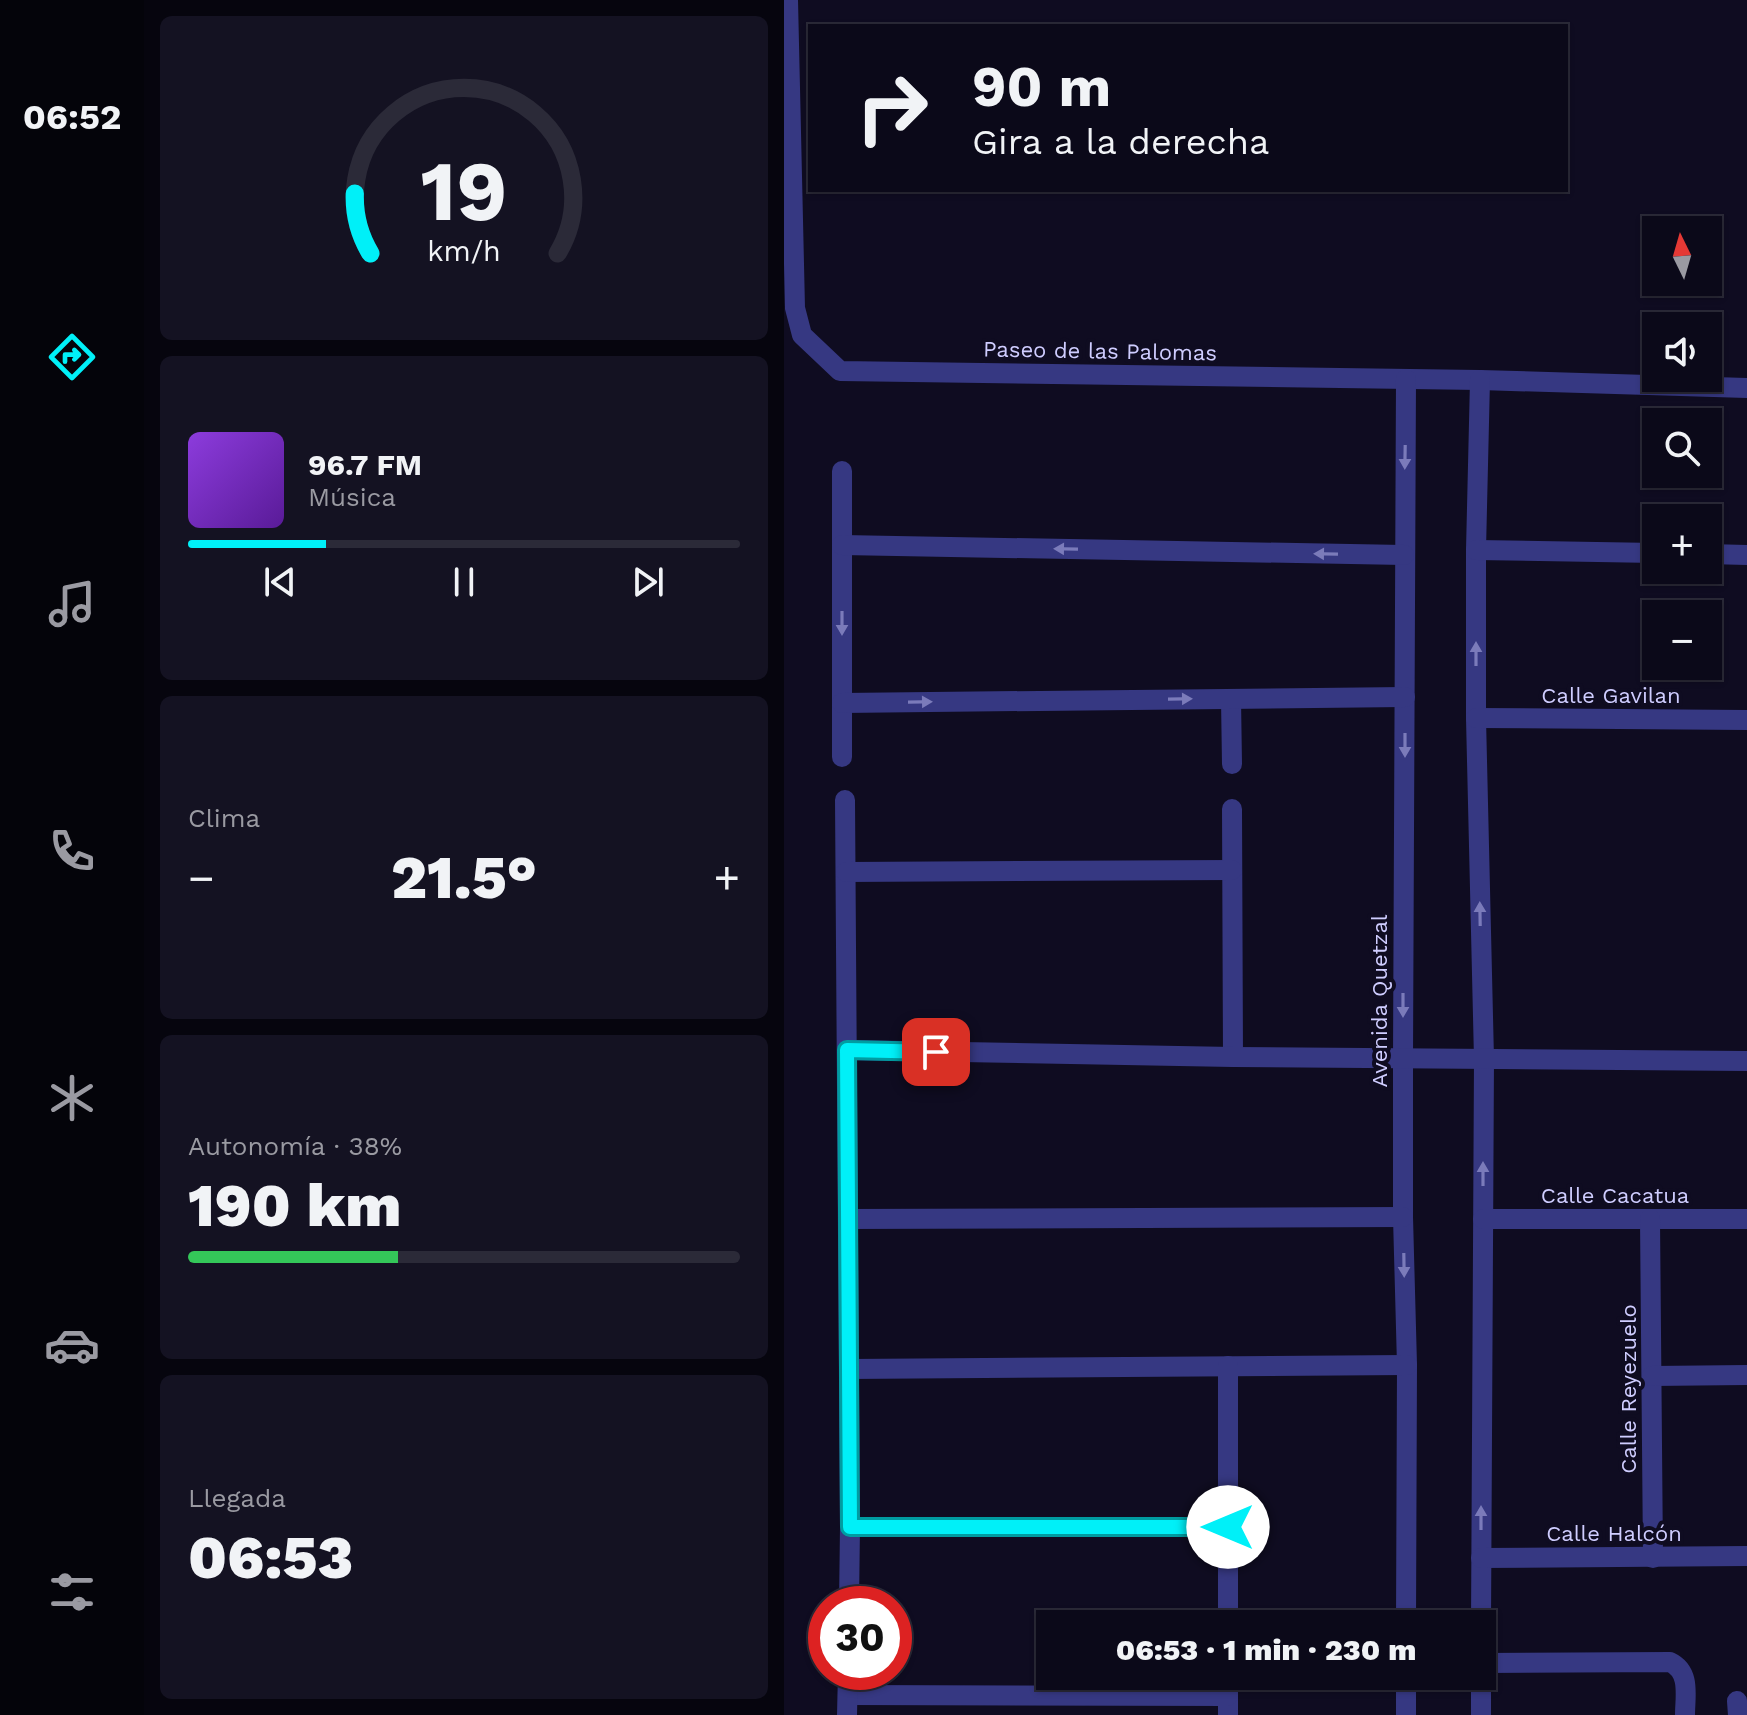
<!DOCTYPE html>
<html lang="es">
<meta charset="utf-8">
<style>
:root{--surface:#0b0919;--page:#141222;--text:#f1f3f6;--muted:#9a9aa2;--line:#2b2a38;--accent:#00f0f8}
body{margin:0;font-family:"Work Sans",sans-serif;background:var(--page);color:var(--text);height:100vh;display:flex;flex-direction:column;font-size:30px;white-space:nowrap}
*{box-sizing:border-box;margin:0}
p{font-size:26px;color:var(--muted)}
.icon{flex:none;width:44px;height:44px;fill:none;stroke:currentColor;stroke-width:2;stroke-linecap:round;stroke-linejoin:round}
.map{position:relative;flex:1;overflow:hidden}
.sheet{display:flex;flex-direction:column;gap:16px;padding:16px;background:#06050e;width:640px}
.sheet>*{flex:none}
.banner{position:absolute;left:24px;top:24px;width:760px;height:168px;border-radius:0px;box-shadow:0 2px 6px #0004,0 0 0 2px var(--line);background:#0b0919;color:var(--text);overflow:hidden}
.needle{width:52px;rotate:355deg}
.tools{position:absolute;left:858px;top:216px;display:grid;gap:16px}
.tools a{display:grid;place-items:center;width:80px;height:80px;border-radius:0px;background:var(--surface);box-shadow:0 2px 6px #0004,0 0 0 2px var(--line);font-size:40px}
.speed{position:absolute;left:24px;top:1586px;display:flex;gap:16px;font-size:40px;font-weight:700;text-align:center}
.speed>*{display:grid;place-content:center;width:104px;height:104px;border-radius:50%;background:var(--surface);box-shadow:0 2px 6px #0004,0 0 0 2px var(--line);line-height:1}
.speed .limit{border:12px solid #d22;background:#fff;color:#111}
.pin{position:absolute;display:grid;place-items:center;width:68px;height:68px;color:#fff;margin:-34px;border-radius:16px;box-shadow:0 4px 12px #0006}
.me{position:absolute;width:88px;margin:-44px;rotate:270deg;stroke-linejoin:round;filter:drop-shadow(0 0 6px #0008)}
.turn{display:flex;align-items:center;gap:28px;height:168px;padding:0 32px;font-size:36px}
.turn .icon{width:104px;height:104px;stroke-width:2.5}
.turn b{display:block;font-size:56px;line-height:68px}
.big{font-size:60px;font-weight:800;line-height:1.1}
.sheet .tile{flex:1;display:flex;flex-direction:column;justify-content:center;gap:12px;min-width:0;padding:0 28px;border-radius:12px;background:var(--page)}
.sheet .dial{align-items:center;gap:0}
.dial svg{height:208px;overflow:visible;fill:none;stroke:var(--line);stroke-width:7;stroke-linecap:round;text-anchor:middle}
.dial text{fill:var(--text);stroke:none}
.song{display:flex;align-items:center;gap:24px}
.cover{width:96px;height:96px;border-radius:12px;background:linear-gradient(135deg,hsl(270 70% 55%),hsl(270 70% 35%))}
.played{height:8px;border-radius:4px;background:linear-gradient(90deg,var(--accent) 25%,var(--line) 25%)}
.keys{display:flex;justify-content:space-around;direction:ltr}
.heat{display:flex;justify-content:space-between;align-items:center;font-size:44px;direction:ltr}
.charge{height:12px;border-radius:6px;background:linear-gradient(90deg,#34c759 38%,var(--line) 0)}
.trip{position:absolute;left:252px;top:1610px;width:460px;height:80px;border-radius:0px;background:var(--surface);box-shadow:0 2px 6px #0004,0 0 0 2px var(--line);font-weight:800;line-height:80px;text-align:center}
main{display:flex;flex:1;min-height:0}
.dock{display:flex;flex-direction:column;width:144px;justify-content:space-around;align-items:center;background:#04040a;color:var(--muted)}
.dock .icon{width:56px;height:56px}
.dock .active{color:var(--accent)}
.dock b{font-size:36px;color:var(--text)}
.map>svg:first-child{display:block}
</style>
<main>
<nav class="dock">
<b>06:52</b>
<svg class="icon active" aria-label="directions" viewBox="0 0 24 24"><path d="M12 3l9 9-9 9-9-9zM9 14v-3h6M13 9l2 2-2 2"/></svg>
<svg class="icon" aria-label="music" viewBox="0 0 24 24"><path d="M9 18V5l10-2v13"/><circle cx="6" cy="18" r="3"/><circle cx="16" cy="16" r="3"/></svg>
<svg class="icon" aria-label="phone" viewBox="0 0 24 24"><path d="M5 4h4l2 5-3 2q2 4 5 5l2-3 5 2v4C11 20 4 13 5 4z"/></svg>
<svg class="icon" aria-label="climate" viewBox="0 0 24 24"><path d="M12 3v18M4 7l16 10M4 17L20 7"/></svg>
<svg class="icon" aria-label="car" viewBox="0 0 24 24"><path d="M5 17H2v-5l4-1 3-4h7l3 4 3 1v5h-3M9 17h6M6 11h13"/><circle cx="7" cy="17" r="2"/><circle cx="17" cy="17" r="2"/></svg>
<svg class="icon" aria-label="filters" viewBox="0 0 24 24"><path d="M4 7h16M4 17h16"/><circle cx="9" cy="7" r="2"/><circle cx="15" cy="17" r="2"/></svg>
</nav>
<section class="sheet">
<div class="tile dial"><svg viewBox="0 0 100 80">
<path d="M14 69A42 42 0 1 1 86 69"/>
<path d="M14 69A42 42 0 0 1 8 46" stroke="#00f0f8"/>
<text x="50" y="56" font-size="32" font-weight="700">19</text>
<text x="50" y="72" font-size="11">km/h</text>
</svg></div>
<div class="tile">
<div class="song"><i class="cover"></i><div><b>96.7 FM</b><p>Música</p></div></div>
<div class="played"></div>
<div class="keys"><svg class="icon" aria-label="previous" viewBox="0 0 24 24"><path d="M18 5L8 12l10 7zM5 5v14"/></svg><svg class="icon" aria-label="pause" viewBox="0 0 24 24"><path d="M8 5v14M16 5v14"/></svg><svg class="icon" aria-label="next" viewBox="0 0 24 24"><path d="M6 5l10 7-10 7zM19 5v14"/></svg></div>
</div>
<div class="tile"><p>Clima</p>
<div class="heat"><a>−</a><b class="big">21.5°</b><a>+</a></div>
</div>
<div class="tile"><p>Autonomía · 38%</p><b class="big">190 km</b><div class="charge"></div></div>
<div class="tile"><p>Llegada</p><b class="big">06:53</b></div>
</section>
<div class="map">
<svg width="963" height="1715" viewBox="0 0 963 1715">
<rect width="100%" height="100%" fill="#0f0c21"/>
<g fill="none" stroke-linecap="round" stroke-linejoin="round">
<g stroke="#363882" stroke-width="20">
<path d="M4,0L11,308L18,335L56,371L696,380L963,388"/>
<path d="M622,379L619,1058V1217L623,1365L622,1624"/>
<path d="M696,380L692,550V718L700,1059L697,1624"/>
<path d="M58,471V757"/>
<path d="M58,545L620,555"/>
<path d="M692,550L872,553"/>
<path d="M924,554L963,555"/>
<path d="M447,699L448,764"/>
<path d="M58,703L621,697"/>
<path d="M692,718L963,720"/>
<path d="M61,800L66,1527L65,1604"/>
<path d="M448,809L449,1057"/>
<path d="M62,872L448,870"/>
<path d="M63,1050L449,1057L963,1061"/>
<path d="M64,1219L619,1217"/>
<path d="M699,1219H963"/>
<path d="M866,1219L869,1558"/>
<path d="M65,1369L623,1365"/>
<path d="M868,1376L963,1375"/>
<path d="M66,1527H444"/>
<path d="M697,1558L963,1556"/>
<path d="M444,1624V1366"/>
<path d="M698,1663L886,1662C907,1672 901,1696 901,1715"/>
<path d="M444,1676V1715"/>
<path d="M64,1695L444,1696"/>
<path d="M953,1701L954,1715"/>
<path d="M63,1715L64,1672"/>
<path d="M622,1715V1676"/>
<path d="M697,1715V1676"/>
</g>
</g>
<defs><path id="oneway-solid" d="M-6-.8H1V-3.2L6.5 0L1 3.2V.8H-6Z" transform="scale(2)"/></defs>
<g fill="#7b7bba">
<use href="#oneway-solid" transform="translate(621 457) rotate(91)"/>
<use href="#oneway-solid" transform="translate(282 549) rotate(-179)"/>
<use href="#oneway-solid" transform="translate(542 554) rotate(-179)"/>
<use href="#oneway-solid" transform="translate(58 623) rotate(90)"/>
<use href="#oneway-solid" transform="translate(692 654) rotate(-90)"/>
<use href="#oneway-solid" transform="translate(396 699) rotate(-1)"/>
<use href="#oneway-solid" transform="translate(136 702) rotate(-1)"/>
<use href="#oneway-solid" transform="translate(621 745) rotate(90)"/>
<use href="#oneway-solid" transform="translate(696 914) rotate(-91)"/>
<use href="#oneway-solid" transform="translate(619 1005) rotate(90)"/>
<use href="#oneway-solid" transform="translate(699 1174) rotate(-90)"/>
<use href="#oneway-solid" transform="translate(620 1265) rotate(89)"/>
<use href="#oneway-solid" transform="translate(697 1518) rotate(-90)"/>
</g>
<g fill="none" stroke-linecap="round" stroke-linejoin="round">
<defs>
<path id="route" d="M152,1052L63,1050L66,1527H444"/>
</defs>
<use href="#route" stroke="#009ca1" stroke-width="20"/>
<use href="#route" stroke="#00f0f8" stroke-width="14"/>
</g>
<g text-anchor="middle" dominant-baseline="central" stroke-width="8" stroke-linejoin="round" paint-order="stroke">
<g font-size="22" fill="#cfcdff" stroke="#0f0c21">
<text transform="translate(316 351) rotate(1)">Paseo de las Palomas</text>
<text x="827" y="695">Calle Gavilan</text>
<text transform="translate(595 1001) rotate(-90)">Avenida Quetzal</text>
<text x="831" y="1195">Calle Cacatua</text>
<text transform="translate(844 1389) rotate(-90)">Calle Reyezuelo</text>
<text x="830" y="1533">Calle Halcón</text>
</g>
</g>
</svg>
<div class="tools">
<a><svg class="needle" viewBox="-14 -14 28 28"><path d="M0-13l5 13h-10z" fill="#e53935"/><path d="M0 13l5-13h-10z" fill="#9a9aa2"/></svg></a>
<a><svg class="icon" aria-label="sound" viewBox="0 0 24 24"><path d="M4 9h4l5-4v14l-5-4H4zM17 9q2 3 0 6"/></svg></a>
<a><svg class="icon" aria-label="search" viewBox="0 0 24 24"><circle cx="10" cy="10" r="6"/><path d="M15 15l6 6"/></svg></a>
<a>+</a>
<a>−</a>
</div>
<div class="speed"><div class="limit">30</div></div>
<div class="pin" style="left:152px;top:1052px;background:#d93025"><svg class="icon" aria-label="arrive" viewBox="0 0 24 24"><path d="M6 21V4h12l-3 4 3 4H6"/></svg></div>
<svg class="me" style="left:444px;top:1527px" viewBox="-20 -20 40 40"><circle r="19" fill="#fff"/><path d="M0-13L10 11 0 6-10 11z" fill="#00f0f8"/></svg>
<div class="trip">06:53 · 1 min · 230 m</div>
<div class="banner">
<div class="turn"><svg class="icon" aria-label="right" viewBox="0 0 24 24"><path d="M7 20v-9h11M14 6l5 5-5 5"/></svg><div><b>90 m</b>Gira a la derecha</div></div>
</div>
</div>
</main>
